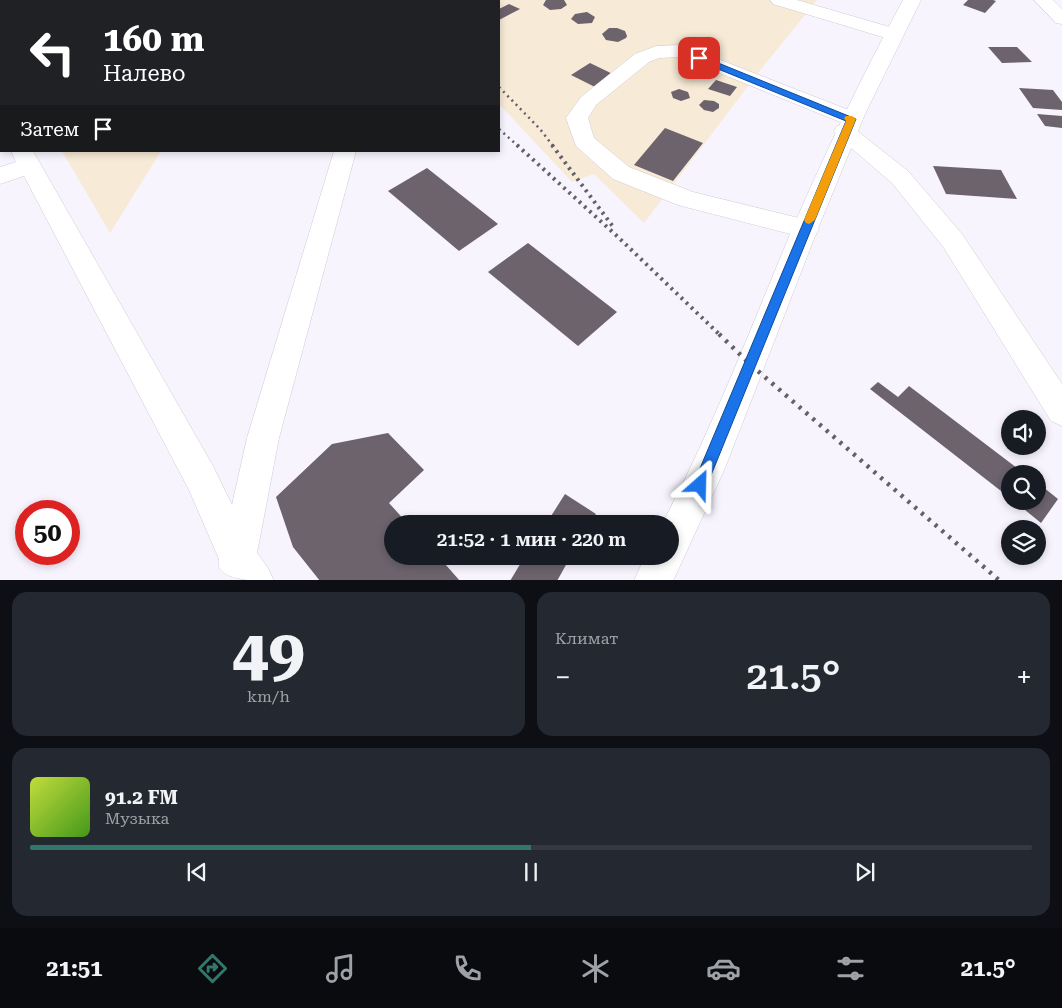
<!DOCTYPE html>
<html lang="ru">
<meta charset="utf-8">
<style>
:root{--surface:#171b24;--page:#242831;--text:#f1f3f6;--muted:#9ea1a6;--line:#363941;--accent:#31776c}
body{margin:0;font-family:"Roboto Serif",serif;background:var(--page);color:var(--text);height:100vh;display:flex;flex-direction:column;font-size:19px;white-space:nowrap}
*{box-sizing:border-box;margin:0}
p{font-size:16px;color:var(--muted)}
.icon{flex:none;width:28px;height:28px;fill:none;stroke:currentColor;stroke-width:2;stroke-linecap:round;stroke-linejoin:round}
.map{position:relative;height:580px;overflow:hidden}
.sheet{display:flex;flex-direction:column;gap:12px;padding:12px;background:#0d0f14;flex:1}
.sheet>*{flex:none}
.top-card{position:absolute;left:0px;top:0px;width:500px;height:152px;box-shadow:0 2px 8px #0003;background:#202124;color:#fff;overflow:hidden}
.buttons{position:absolute;left:1001px;top:410px;display:grid;gap:10px}
.buttons a{display:grid;place-items:center;width:45px;height:45px;border-radius:50%;background:var(--surface);box-shadow:0 2px 8px #0003;font-size:25px}
.speed{position:absolute;left:15px;top:500px;display:flex;gap:10px;font-size:25px;font-weight:700;text-align:center}
.speed>*{display:grid;place-content:center;width:65px;height:65px;border-radius:50%;background:var(--surface);box-shadow:0 2px 8px #0003;line-height:1}
.speed .limit{border:8px solid #d22;background:#fff;color:#111}
.pin{position:absolute;display:grid;place-items:center;width:42px;height:42px;color:#fff;margin:-21px;border-radius:10px;box-shadow:0 2px 8px #0006}
.me{position:absolute;width:55px;margin:-28px;rotate:25deg;stroke-linejoin:round;filter:drop-shadow(0 0 4px #0008)}
.turn{display:flex;align-items:center;gap:18px;height:105px;padding:0 20px;font-size:22px}
.turn .icon{width:65px;height:65px;stroke-width:2.5}
.turn b{display:block;font-size:35px;line-height:42px}
.then{display:flex;align-items:center;height:48px;padding:0 20px;background:#0003;gap:10px;font-size:19px}
.big{font-size:38px;font-weight:600;line-height:1.1}
.sheet .widget{flex:1;display:flex;flex-direction:column;justify-content:center;gap:8px;min-width:0;padding:0 18px;border-radius:15px;background:var(--page)}
.sheet .dial{align-items:center;gap:0}
.dial b{font-size:65px;line-height:1}
.song{display:flex;align-items:center;gap:15px}
.cover{width:60px;height:60px;border-radius:8px;background:linear-gradient(135deg,hsl(70 70% 55%),hsl(100 70% 35%))}
.played{height:5px;border-radius:2px;background:linear-gradient(90deg,var(--accent) 50%,var(--line) 50%)}
.keys{display:flex;justify-content:space-around;direction:ltr}
.heat{display:flex;justify-content:space-between;align-items:center;font-size:28px;direction:ltr}
.sheet .tiles{flex:1;display:grid;gap:12px;grid-template-columns:1fr 1fr}
.widget:last-child{grid-column:span 2}
.trip{position:absolute;left:384px;top:515px;width:295px;height:50px;border-radius:25px;background:var(--surface);box-shadow:0 2px 8px #0003;font-weight:600;line-height:50px;text-align:center}
.tabs{display:flex;height:80px;justify-content:space-around;align-items:center;background:#090b0e;color:var(--muted)}
.tabs .icon{width:35px;height:35px}
.tabs .on{color:var(--accent)}
.tabs b{font-size:22px;color:var(--text)}
.map>svg:first-child{display:block}
</style>
<div class="map">
<svg width="1062" height="581" viewBox="0 0 1062 581">
<rect width="100%" height="100%" fill="#f7f4fe"/>
<g fill="#f7ead6">
<path d="M444,0H817L758,73L644,223L594,174L572,182L499,104V1Z"/>
<path d="M62,151H161L110,233Z"/>
</g>
<g fill="#6c636c">
<path d="M546,0H564L567,5L561,9L550,10L543,5Z"/>
<path d="M968,0H993L996,1L985,13L963,5Z"/>
<path d="M509,4L520,9L499,20V9Z"/>
<path d="M587,12L595,17L592,23L578,24L571,19L575,14Z"/>
<path d="M609,28H617L625,31L627,36L626,38L618,42L606,40L602,34Z"/>
<path d="M988,47H1017L1032,62L1002,63Z"/>
<path d="M590,63L625,80L607,93L571,75Z"/>
<path d="M716,80L737,87L730,96L708,89Z"/>
<path d="M1019,88L1053,90L1062,102V110L1033,108Z"/>
<path d="M679,89L688,92L690,98L681,101L673,98L671,92Z"/>
<path d="M704,100L714,101L719,104V108L713,112L704,110L699,105Z"/>
<path d="M1037,114L1062,116V128L1045,126Z"/>
<path d="M665,128L703,143L673,181L634,165Z"/>
<path d="M933,166L1001,170L1017,199L946,194Z"/>
<path d="M427,168L498,224L459,251L388,191Z"/>
<path d="M528,243L617,312L578,346L488,272Z"/>
<path d="M878,382L898,397L909,386L1025,474H1010V498L870,389Z"/>
<path d="M388,433L424,470L389,503L408,524H392V556H438L460,581H320L293,547L276,497L332,444Z"/>
<path d="M1038,483L1058,499L1041,523L1014,501H1038Z"/>
<path d="M565,494L596,514L590,524H546Z"/>
<path d="M525,556H571L557,581H510Z"/>
</g>
<g fill="none" stroke-linecap="round" stroke-linejoin="round">
<defs>
<g id="minor">
<path d="M379,0H397V1H380Z"/>
<path d="M770,0H797L900,30L902,34L900,38L893,40L886,38L773,4Z"/>
<path d="M1034,0H1053L1062,9V24L1056,23Z"/>
<path d="M0,26L1,27V38H0Z"/>
<path d="M682,45L859,114L862,119L859,124L851,126L908,171L962,234L1062,384V426L1051,421L944,248L892,183L837,136L834,131L837,126L845,124L680,57L659,58L649,62L596,105L588,118L594,138L629,167L693,192L815,222L819,229L815,236L806,238L678,205L613,179L576,146L566,118L581,97L635,54L656,46Z"/>
<path d="M0,104L1,105V121L0,120Z"/>
<path d="M11,151H33L213,466L232,505L247,438L334,151H356L279,438L257,553L268,568L274,581C257,581 213,581 219,559L189,490L24,176L0,184V167L16,162Z"/>
</g>
<path id="major" d="M903,0H921L865,114L817,231L725,468L673,581H634L645,556H670V524H662C712,430 750,330 791,232C825,153 862,76 903,0Z"/>
</defs>
<use href="#minor" stroke="#cfcbd7" stroke-width="1"/>
<use href="#major" stroke="#cfcbd7" stroke-width="1"/>
<use href="#minor" fill="#fff" fill-rule="evenodd"/>
<use href="#major" fill="#fff" fill-rule="evenodd"/>
<g stroke="#636167" stroke-width="2.5" stroke-dasharray="2 4" stroke-linecap="butt">
<path d="M357,0L359,1"/>
<path d="M499,87L540,129L553,146"/>
<path d="M499,129L518,146"/>
</g>
<g stroke="#636167" stroke-width="4" stroke-dasharray="2.5 4.5" stroke-linecap="butt">
<path d="M517,145L618,237L720,335"/>
<path d="M552,145L614,228"/>
</g>
<path stroke="#636167" stroke-width="4.5" stroke-dasharray="3 6" stroke-linecap="butt" d="M719,334L751,365L1000,581"/>
</g>
<path fill="#1a73e8" stroke="#114b97" d="M696,56H701L856,119L705,490L700,492L695,490L693,485L846,121L696,60Z"/>
<path fill="#f59e0b" d="M846,116H852L856,119L815,220L809,224L806,223L804,220L846,121L844,118Z"/>
</svg>
<div class="buttons">
<a><svg class="icon" aria-label="sound" viewBox="0 0 24 24"><path d="M4 9h4l5-4v14l-5-4H4zM17 9q2 3 0 6"/></svg></a>
<a><svg class="icon" aria-label="search" viewBox="0 0 24 24"><circle cx="10" cy="10" r="6"/><path d="M15 15l6 6"/></svg></a>
<a><svg class="icon" aria-label="layers" viewBox="0 0 24 24"><path d="M12 4l9 5-9 5-9-5zM3 14l9 5 9-5"/></svg></a>
</div>
<div class="speed"><div class="limit">50</div></div>
<div class="pin" style="left:699px;top:58px;background:#d93025"><svg class="icon" aria-label="arrive" viewBox="0 0 24 24"><path d="M6 21V4h12l-3 4 3 4H6"/></svg></div>
<svg class="me" style="left:700px;top:485px" viewBox="-20 -20 40 40"><path d="M0-17L14 15 0 8-14 15z" fill="#1a73e8" stroke="#fff" stroke-width="4"/></svg>
<div class="trip">21:52 · 1 мин · 220 m</div>
<div class="top-card">
<div class="turn"><svg class="icon" aria-label="left" viewBox="0 0 24 24"><path d="M17 20v-9H6M10 6l-5 5 5 5"/></svg><div><b>160 m</b>Налево</div></div>
<div class="then">Затем<svg class="icon" aria-label="arrive" viewBox="0 0 24 24"><path d="M6 21V4h12l-3 4 3 4H6"/></svg></div>
</div>
</div>
<section class="sheet">
<div class="tiles">
<div class="widget dial"><b>49</b><p>km/h</p></div>
<div class="widget"><p>Климат</p>
<div class="heat"><a>−</a><b class="big">21.5°</b><a>+</a></div>
</div>
<div class="widget">
<div class="song"><i class="cover"></i><div><b>91.2 FM</b><p>Музыка</p></div></div>
<div class="played"></div>
<div class="keys"><svg class="icon" aria-label="previous" viewBox="0 0 24 24"><path d="M18 5L8 12l10 7zM5 5v14"/></svg><svg class="icon" aria-label="pause" viewBox="0 0 24 24"><path d="M8 5v14M16 5v14"/></svg><svg class="icon" aria-label="next" viewBox="0 0 24 24"><path d="M6 5l10 7-10 7zM19 5v14"/></svg></div>
</div>
</div>
</section>
<nav class="tabs">
<b>21:51</b>
<svg class="icon on" aria-label="directions" viewBox="0 0 24 24"><path d="M12 3l9 9-9 9-9-9zM9 14v-3h6M13 9l2 2-2 2"/></svg>
<svg class="icon" aria-label="music" viewBox="0 0 24 24"><path d="M9 18V5l10-2v13"/><circle cx="6" cy="18" r="3"/><circle cx="16" cy="16" r="3"/></svg>
<svg class="icon" aria-label="phone" viewBox="0 0 24 24"><path d="M5 4h4l2 5-3 2q2 4 5 5l2-3 5 2v4C11 20 4 13 5 4z"/></svg>
<svg class="icon" aria-label="climate" viewBox="0 0 24 24"><path d="M12 3v18M4 7l16 10M4 17L20 7"/></svg>
<svg class="icon" aria-label="car" viewBox="0 0 24 24"><path d="M5 17H2v-5l4-1 3-4h7l3 4 3 1v5h-3M9 17h6M6 11h13"/><circle cx="7" cy="17" r="2"/><circle cx="17" cy="17" r="2"/></svg>
<svg class="icon" aria-label="filters" viewBox="0 0 24 24"><path d="M4 7h16M4 17h16"/><circle cx="9" cy="7" r="2"/><circle cx="15" cy="17" r="2"/></svg>
<b>21.5°</b>
</nav>
